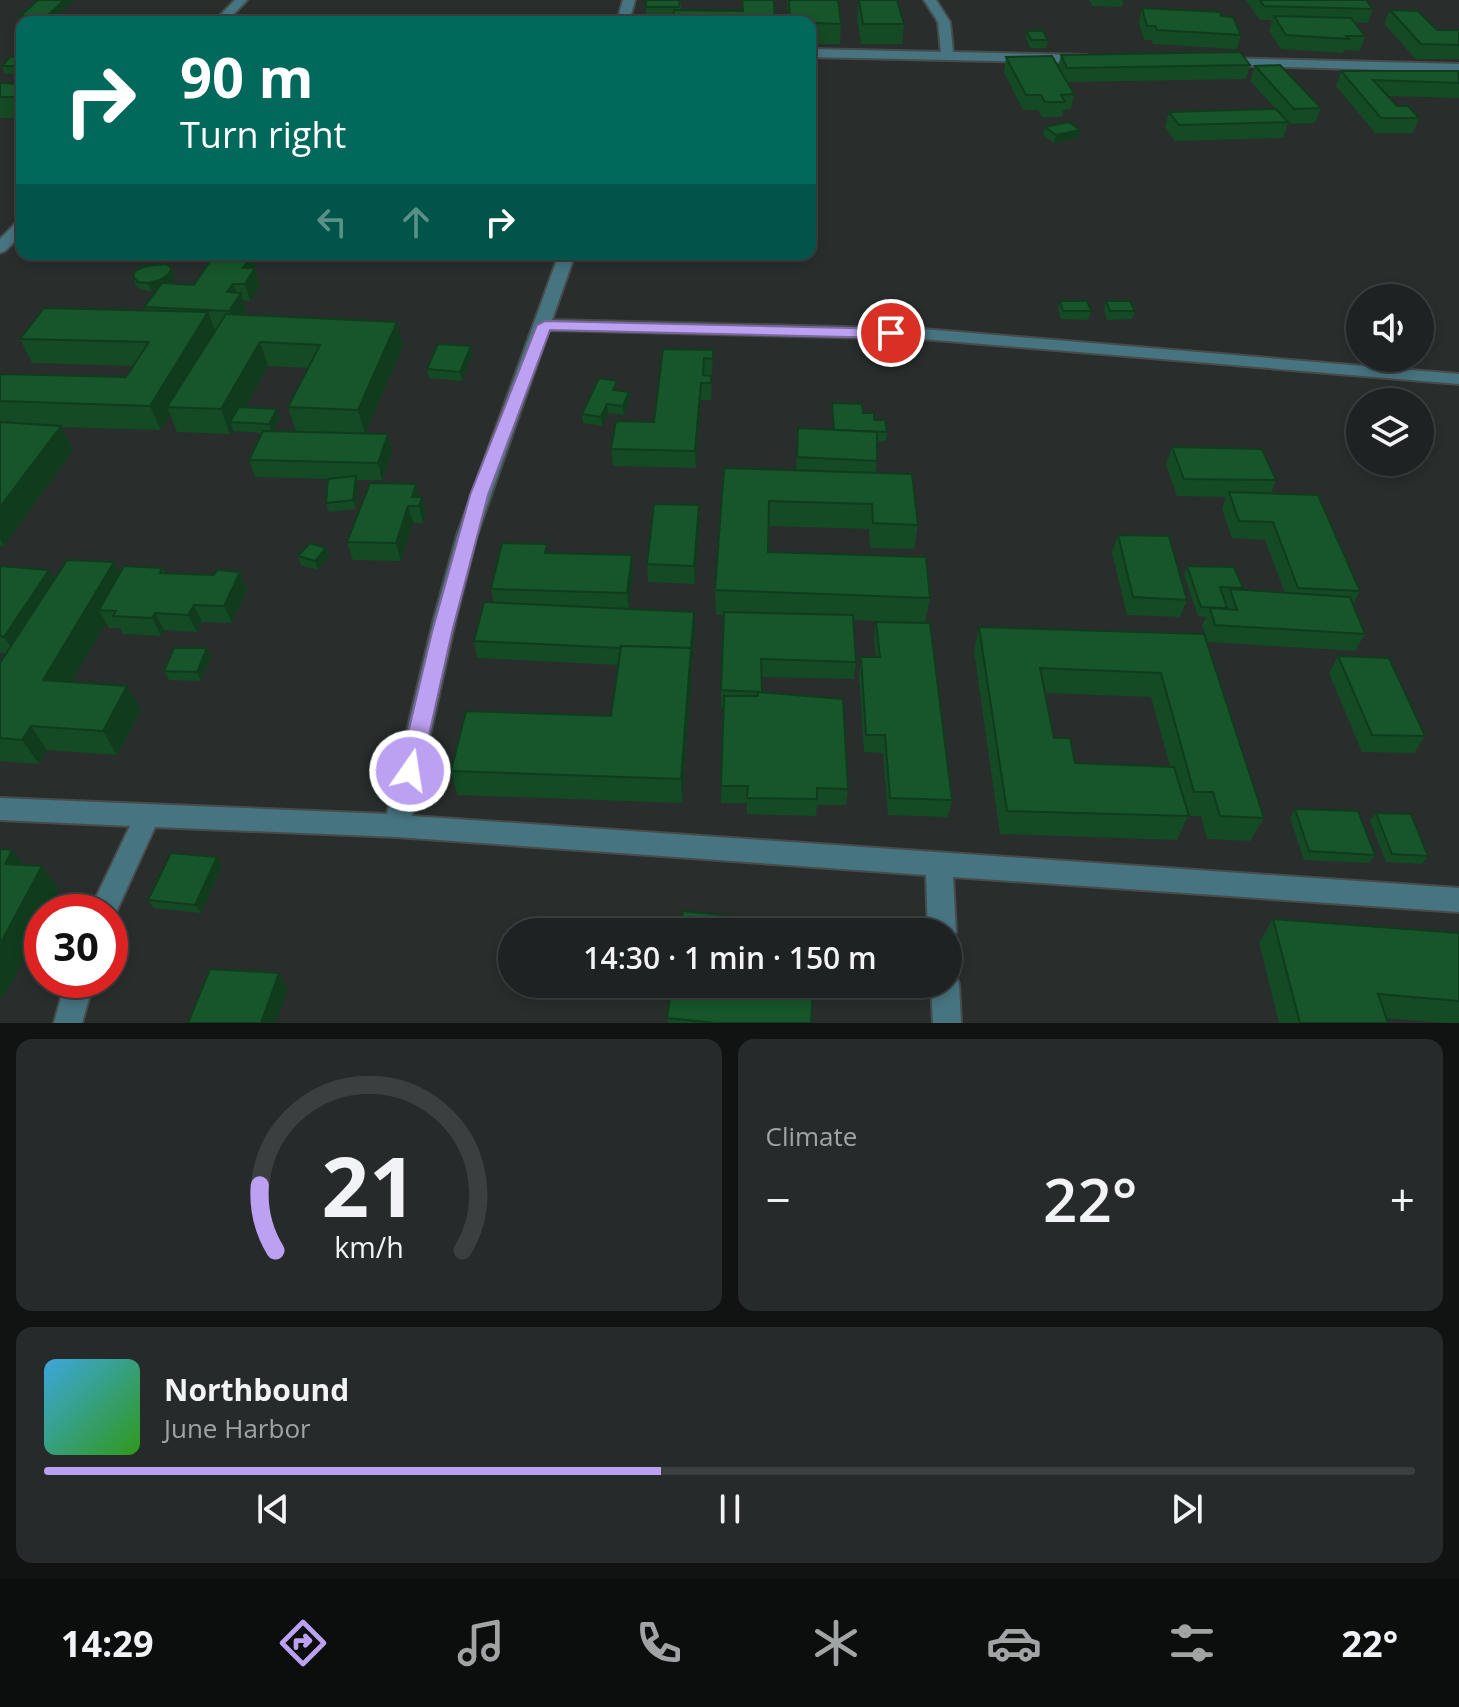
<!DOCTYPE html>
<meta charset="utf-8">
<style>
:root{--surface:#1f2222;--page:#272a2a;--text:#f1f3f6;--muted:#a1a4a5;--line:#3c3f40;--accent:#bca0f2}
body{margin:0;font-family:"Open Sans",sans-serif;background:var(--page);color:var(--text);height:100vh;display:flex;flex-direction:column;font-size:30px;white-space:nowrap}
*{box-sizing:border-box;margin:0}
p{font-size:26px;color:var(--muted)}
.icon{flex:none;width:44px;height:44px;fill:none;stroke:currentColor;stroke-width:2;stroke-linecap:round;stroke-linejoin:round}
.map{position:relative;height:1023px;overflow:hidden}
.side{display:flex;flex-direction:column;gap:16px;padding:16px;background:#111313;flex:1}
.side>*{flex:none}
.hud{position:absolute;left:16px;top:16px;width:800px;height:244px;border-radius:16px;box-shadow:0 4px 12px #0003,0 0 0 2px var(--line);background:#00695c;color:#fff;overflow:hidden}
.fabs{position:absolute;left:1346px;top:284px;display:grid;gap:16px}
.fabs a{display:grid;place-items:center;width:88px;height:88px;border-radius:50%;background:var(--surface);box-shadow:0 4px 12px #0003,0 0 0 2px var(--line);font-size:40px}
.speed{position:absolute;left:24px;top:894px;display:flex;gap:16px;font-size:40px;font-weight:700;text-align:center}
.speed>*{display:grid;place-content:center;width:104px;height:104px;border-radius:50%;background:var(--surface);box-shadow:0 4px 12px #0003,0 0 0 2px var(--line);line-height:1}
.speed .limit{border:12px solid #d22;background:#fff;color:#111}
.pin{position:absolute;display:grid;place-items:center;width:68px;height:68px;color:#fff;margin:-34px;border:4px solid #fff;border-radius:50%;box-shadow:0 2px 8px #0007}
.me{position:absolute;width:88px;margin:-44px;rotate:13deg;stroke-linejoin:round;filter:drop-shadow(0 0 6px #0008)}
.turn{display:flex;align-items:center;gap:28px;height:168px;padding:0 32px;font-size:36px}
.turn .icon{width:104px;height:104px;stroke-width:2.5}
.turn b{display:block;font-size:56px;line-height:68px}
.lanes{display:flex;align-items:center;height:76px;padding:0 32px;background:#0003;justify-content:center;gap:40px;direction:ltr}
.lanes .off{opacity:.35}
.big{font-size:60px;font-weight:600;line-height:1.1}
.side .card{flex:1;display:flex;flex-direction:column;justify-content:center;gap:12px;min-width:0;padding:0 28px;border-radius:16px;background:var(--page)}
.side .dial{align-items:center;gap:0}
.dial svg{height:208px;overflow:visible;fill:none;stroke:var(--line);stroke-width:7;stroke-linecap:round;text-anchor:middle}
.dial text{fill:var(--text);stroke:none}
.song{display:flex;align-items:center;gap:24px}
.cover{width:96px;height:96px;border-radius:12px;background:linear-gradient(135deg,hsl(200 70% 55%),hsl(110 70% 35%))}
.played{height:8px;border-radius:4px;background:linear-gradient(90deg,var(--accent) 45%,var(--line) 45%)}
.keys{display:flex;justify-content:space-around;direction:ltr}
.heat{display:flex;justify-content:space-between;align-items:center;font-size:44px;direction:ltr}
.side .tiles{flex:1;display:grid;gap:16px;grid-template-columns:1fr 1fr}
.card:last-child{grid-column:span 2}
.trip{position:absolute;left:498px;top:918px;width:464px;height:80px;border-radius:40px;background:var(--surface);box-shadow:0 4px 12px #0003,0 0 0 2px var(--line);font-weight:600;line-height:80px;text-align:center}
.tabs{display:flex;height:128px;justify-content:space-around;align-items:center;background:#0c0e0e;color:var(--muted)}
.tabs .icon{width:56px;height:56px}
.tabs .active{color:var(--accent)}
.tabs b{font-size:36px;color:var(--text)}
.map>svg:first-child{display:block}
</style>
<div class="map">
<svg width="1459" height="1023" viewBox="0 0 1459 1023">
<rect width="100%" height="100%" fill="#292e2d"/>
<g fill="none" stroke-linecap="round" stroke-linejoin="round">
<defs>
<g id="street">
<path d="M235,0H247L226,22H214Z"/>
<path d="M623,0H635L629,22H617Z"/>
<path d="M924,0H936L950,22L953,52L1087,55L1093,59L1087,63L810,57V49L941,52L938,22Z"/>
<path d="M1223,58L1459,64V72L1219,65V59Z"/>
<path d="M22,220V234L5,251L0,253V239L17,222Z"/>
<path d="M559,254H575L552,320L923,329L1459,374V384L923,339L549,330L477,535L456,618L412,816L1459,888V912L953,877L956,932L948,943V932H928L926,875L397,837L155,827L112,921L110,912H89L130,826L0,820V798L387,814L434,618L457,535Z"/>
<path d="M948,971L955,974L959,984L961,1023H933L931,984H948Z"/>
<path d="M66,980H94L82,1023H54Z"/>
</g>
</defs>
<use href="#street" stroke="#474c4b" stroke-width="4"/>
<use href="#street" fill="#467481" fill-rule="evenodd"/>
</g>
<g fill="#144a24" fill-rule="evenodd">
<path d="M38,0L51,22H23L20,16Z"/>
<path d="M646,0H681V10L775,22L646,21Z"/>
<path d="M787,0H838L841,24L840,44H810V22H788Z"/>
<path d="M859,0L904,24L902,44H861L857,17Z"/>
<path d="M1089,0H1123L1122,7L1093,6Z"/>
<path d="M1246,0H1366L1373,9L1368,23L1354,22L1365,36L1360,51L1344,50L1343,53L1281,49L1269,31L1272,20H1260Z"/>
<path d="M1142,8L1221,16L1241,35L1237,49L1153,44L1152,40H1144L1139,22Z"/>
<path d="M1390,10L1437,30H1459V59H1416L1384,24Z"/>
<path d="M1027,31L1048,40L1046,48H1030L1026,38Z"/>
<path d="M1061,55L1250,65L1246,79L1067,82L1074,94L1071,109L1063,110L1062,117H1042L1038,110H1023L1004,72L1006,57L1058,67Z"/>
<path d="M22,56V71L20,73L5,74L2,66Z"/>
<path d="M1255,66L1321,108L1315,123L1289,124L1288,123L1283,138L1175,141L1165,127L1169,112L1276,109L1250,81Z"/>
<path d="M1341,71L1459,72V98L1387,96L1397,106L1419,118L1413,133H1375L1336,86Z"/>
<path d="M0,83L22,84V118H0Z"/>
<path d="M1045,127L1080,130L1078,138L1054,143L1043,135Z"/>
<path d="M126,254H149L144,261H129Z"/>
<path d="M161,254H225L251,256L260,285L250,301L243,300L246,309L243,315L403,346L365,434H388L392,452L382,480H357L358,485L356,509L329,512L326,503L328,479L255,477L249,460L262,433L234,431L233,429L230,434L177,432L170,414L161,430L61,427L73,450L4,546H0V374L126,377L134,366L32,363L20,339L145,310L144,307L156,290L152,291L142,290L136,286L133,277L171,269L175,277L172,283L194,285L212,259L163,258ZM268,366L308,368L288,407L296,431H273L280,418L277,409L245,408Z"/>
<path d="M1060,301L1091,311L1088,320L1061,319L1058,310Z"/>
<path d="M1106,301L1135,311L1132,319L1107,320L1104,310Z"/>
<path d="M663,349L713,350L711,400H701L696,468L613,466L611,449L654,422Z"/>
<path d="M472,355L462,381L429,378L427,369Z"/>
<path d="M618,390L629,392L630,401L624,415L608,413L602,426L583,423L582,414Z"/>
<path d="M832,403L863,413L874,420L887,432L886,441H877L876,473L918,525L914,549L870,548L869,529L769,526L768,552L930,598L925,623L853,620L856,662L854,679L762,677V692L848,789L846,805H817L816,816L747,814V803H721L723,708H721V690L724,615H716L715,590L724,468L796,470L798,428L833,430Z"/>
<path d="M1172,447L1276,480L1271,493L1360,591L1353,604L1365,634L1355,651L1208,642L1202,626L1206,617L1198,616L1184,575L1187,566L1243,588L1242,590L1285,593L1265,540L1232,538L1222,509L1226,497L1177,496L1166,465Z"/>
<path d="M419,497L426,514L423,523H413L401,561L353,560L347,542Z"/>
<path d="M699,505L700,523L695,584L648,582L647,564Z"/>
<path d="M1118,535L1187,600L1180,617L1127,615L1112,552Z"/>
<path d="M326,548L329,557L318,570L301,565L298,556Z"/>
<path d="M548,553L633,573L629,609L695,629L682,803L457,795L451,771L611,716L618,665L477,658L474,641L494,603L491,589Z"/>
<path d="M114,562L120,574L162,568L165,573L214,575L240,572L247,589L232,623L202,622L197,632L164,630L161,636L123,634L120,628H109L106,623L71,682L127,686L141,710L117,755L47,750L39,764L0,761V663L6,653H0V566L49,570L54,579Z"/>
<path d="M876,622L952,800L948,817L888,815L883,753L864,752L859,674L861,657H876L874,639Z"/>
<path d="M979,627L1204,634L1264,818L1250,841L1207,839L1201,816H1188L1177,840L1000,834L974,651ZM1045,693L1151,697L1170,766L1075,763L1054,738Z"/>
<path d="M1338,656L1425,736L1414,753L1362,752L1329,673Z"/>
<path d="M211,657L201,681L169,680L164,671Z"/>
<path d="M1295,809L1375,855L1369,863L1304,860L1290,818Z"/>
<path d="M1376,813L1428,856L1422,864L1386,862L1370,821Z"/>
<path d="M222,866L201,913L154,908L148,900Z"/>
<path d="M1273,919L1459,933V1023H1444L1386,1018L1388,1023H1279L1259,942Z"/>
<path d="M667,1018L811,1023H668Z"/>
</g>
<g fill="#103c1d">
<path d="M64,0H75L51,22H49L47,16Z"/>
<path d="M22,59V71L20,73L17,66Z"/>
<path d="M1080,130L1078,138L1054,143L1056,135Z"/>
<path d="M141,254H149L144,261Z"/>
<path d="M251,256L260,285L250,301L245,284L243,268Z"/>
<path d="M171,269L175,277L172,283L163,289L152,291L148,283Z"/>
<path d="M233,284L238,298L241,293L246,309L235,328L229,311L227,292Z"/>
<path d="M208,312L217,336L167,407L170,414L161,430L150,406Z"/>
<path d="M397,322L403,346L365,434L358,410Z"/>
<path d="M260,342L268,366L237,423L230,422L233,429L230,434L221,409Z"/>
<path d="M471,346L472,355L462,381L460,372Z"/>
<path d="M701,383V400L696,468L695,451Z"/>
<path d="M629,392L630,401L624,415L623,406Z"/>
<path d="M607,404L608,413L602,426L601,417Z"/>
<path d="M277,409L280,418L272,433L269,424Z"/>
<path d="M61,426L73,450L4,546L0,539V507Z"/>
<path d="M388,434L392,452L382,480L378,463Z"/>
<path d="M356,476L358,485L356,509L353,500Z"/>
<path d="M416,484L420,502L412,497Z"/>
<path d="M422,497L426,514L423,523L419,506Z"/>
<path d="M699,505L700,523L695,584L694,566Z"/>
<path d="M408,506L413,523L401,561L396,543Z"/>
<path d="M326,548L329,557L318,570L315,561Z"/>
<path d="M632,555L633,573L629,610L627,593Z"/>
<path d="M114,562L127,587L99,610L106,623L58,705L43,680Z"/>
<path d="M49,570L59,587L16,654L4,637Z"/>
<path d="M240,572L247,589L232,623L224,606Z"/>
<path d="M194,605L202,622L197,632L188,615Z"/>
<path d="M694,612L695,629L682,803L681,779Z"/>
<path d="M155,613L164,630L161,636L152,618Z"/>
<path d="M207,648L211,657L201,681L197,672Z"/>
<path d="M127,686L141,710L117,755L103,731Z"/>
<path d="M31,726L47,750L39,764L22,740Z"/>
<path d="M12,850L31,873L5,864Z"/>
<path d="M217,857L222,866L201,913L195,905Z"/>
<path d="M42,866L59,889L48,912H42V923L3,999L0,995V944Z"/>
<path d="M279,973L288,989L276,1023H261Z"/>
</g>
<g fill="#17562a" stroke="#103c1d" stroke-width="2">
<path d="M38,0H64L47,16H20Z"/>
<path d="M646,0H680L679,7H646Z"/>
<path d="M742,0H774L775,22L673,21L674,10L743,11Z"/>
<path d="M789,0H838L841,24L790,22Z"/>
<path d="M859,0H897L904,24H863Z"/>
<path d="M1260,0H1366L1373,9L1264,6Z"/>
<path d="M1142,8L1220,12L1221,16L1233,17L1241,35L1157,30L1155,26H1147Z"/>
<path d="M1390,10L1418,11L1437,30H1459V45L1421,44Z"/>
<path d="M1274,16L1351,18L1365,36H1346L1349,39L1286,35Z"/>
<path d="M1027,31H1043L1048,40H1031Z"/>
<path d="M1240,52L1250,65L1067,68L1061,55Z"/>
<path d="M22,56V59L17,66H2L10,57Z"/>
<path d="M1052,56L1074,94L1061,95L1065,102H1045L1041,95H1026L1006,57Z"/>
<path d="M1280,65L1321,108L1294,109L1255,66Z"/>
<path d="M1341,71H1458L1459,83L1373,80L1397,106H1408L1419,118H1381Z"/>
<path d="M0,83L22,84V97H0Z"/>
<path d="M1276,109L1288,122L1179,125L1169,112Z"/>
<path d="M1069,122L1080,130L1056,135L1045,127Z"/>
<path d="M215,254L251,256L243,268H255L245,284H233L227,292L241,293L229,311L144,307L162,283L194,285Z"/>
<path d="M167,264L171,269L169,274L160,280L148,283L138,282L133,277L135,271L145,266Z"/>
<path d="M1060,301H1087L1091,311H1063Z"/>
<path d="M1106,301H1130L1135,311H1110Z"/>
<path d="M44,308L208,312L150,406L0,401V374L126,377L149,342L20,339Z"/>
<path d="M226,314L397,322L358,410L288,407L320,345L260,342L221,409L167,407Z"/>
<path d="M438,344L471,346L460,372L427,369Z"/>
<path d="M663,349L713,350V359L704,358L703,375L711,376V383H701L695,451L611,449L616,421L654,422Z"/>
<path d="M599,378L617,381L613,390L629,392L623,406L607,404L601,417L582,414Z"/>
<path d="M832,403L862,404L863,413H874V420H885L887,432L834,430Z"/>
<path d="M239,407L277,409L269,424L230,422Z"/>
<path d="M0,422L61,426L0,507Z"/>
<path d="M798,428L877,432V461L797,457Z"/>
<path d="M263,431L388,434L378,463L249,460Z"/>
<path d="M1172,447L1262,449L1276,480L1184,479Z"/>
<path d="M724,468L912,474L918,525L873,523L872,504L769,501L768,552L926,557L930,598L715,590Z"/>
<path d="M356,476L353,500L326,503L328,479Z"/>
<path d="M370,483L416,484L412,497H422L419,506H408L396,543L347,542Z"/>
<path d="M1229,492L1318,495L1360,591L1298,588L1273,522L1239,521Z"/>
<path d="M654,504L699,505L694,566L647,564Z"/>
<path d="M1118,535L1169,536L1187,600L1133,597Z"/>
<path d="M310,543L326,548L315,561L298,556Z"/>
<path d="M502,543L547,544L545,553L632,555L627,593L491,589Z"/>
<path d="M67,560L114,562L43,680L127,686L103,731L31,726L22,740L0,738V663Z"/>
<path d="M0,566L49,570L4,637L0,636Z"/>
<path d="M124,566L162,568L160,573L214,575L217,570L240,572L224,606L194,605L188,615L155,613L152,618L113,616L116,611L99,610Z"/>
<path d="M1187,566L1234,567L1243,588L1220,587L1227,608L1201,607Z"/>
<path d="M1230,589L1350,597L1365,634L1215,625L1210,608L1237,610Z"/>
<path d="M484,602L694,612L691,649V648L621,646V648L474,641Z"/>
<path d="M724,612L853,615L856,662L761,659L762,692L721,690Z"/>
<path d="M876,622L930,623L952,800L890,798L885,735H866L861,657H880Z"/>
<path d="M979,627L1204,634L1264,818L1220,816L1213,792H1194L1161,673L1040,668L1054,738H1070L1075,763L1174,767L1189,816L1007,811Z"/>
<path d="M621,646L691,648L681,779L451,771L466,711L611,716Z"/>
<path d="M174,648H207L197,672L164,671Z"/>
<path d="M1338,656L1389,658L1425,736L1372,735Z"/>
<path d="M758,692L843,699L848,789L817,788V799L747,798L748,786H721L724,696H758Z"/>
<path d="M1295,809L1358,811L1375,855L1309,851Z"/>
<path d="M1376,813L1411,814L1428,856L1392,854Z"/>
<path d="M0,849L12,850L5,864L42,866L0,944Z"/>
<path d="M171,853L217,857L195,905L148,900Z"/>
<path d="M683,911L816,925V932H680Z"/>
<path d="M1273,919L1459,933V1001L1378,994L1388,1023H1300Z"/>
<path d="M210,969L279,973L261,1023H188Z"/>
<path d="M672,984H813L811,1023H716L667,1018Z"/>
</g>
<path fill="#bca0f2" stroke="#7a689d" stroke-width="2" d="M545,321L891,329L899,333L891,338L550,330L488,495L452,632L421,771L418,777L410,780L402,777L399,771L432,632L470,495L537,325Z"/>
</svg>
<div class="fabs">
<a><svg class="icon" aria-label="sound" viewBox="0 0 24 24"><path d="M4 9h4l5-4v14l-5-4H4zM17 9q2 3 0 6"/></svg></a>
<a><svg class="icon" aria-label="layers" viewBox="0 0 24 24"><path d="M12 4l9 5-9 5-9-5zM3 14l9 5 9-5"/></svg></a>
</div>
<div class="speed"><div class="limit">30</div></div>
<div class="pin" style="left:891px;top:333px;background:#d93025"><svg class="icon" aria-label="arrive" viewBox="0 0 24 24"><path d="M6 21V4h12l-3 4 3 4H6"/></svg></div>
<svg class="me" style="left:410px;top:771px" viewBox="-20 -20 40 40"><circle r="17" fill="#bca0f2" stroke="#fff" stroke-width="3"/><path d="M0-11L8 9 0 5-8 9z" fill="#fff"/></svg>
<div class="trip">14:30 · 1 min · 150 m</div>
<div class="hud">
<div class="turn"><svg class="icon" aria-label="right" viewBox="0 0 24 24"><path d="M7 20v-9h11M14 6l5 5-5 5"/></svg><div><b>90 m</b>Turn right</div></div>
<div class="lanes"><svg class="icon off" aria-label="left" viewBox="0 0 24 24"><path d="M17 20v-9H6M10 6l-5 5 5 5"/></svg><svg class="icon off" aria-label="ahead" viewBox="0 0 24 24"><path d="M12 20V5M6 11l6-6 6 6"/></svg><svg class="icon" aria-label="right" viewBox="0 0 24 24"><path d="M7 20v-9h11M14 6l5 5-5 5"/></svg></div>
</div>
</div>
<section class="side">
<div class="tiles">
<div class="card dial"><svg viewBox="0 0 100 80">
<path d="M14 69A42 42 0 1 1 86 69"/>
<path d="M14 69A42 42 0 0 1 8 44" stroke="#bca0f2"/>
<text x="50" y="56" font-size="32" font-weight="700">21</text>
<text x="50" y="72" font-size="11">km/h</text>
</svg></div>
<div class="card"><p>Climate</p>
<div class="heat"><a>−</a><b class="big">22°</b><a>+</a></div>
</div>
<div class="card">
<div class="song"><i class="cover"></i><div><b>Northbound</b><p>June Harbor</p></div></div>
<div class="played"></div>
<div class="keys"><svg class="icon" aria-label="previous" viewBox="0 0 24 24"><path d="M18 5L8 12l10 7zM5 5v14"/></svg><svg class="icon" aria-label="pause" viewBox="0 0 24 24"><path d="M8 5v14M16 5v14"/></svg><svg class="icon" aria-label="next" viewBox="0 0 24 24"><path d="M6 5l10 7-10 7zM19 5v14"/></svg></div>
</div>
</div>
</section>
<nav class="tabs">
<b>14:29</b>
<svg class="icon active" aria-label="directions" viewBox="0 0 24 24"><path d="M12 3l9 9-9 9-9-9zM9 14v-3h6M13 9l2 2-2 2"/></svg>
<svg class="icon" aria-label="music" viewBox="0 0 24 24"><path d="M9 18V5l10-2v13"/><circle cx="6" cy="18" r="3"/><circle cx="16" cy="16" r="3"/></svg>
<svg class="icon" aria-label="phone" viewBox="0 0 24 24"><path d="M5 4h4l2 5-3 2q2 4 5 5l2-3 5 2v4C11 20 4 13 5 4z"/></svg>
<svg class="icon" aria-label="climate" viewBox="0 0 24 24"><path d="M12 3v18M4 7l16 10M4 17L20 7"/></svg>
<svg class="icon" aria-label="car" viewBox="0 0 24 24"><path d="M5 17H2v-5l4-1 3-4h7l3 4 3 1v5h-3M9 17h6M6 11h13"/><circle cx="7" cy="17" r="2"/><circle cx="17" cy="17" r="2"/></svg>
<svg class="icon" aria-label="filters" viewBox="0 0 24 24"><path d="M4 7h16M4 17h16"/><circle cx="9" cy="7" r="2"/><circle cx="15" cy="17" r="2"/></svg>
<b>22°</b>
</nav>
